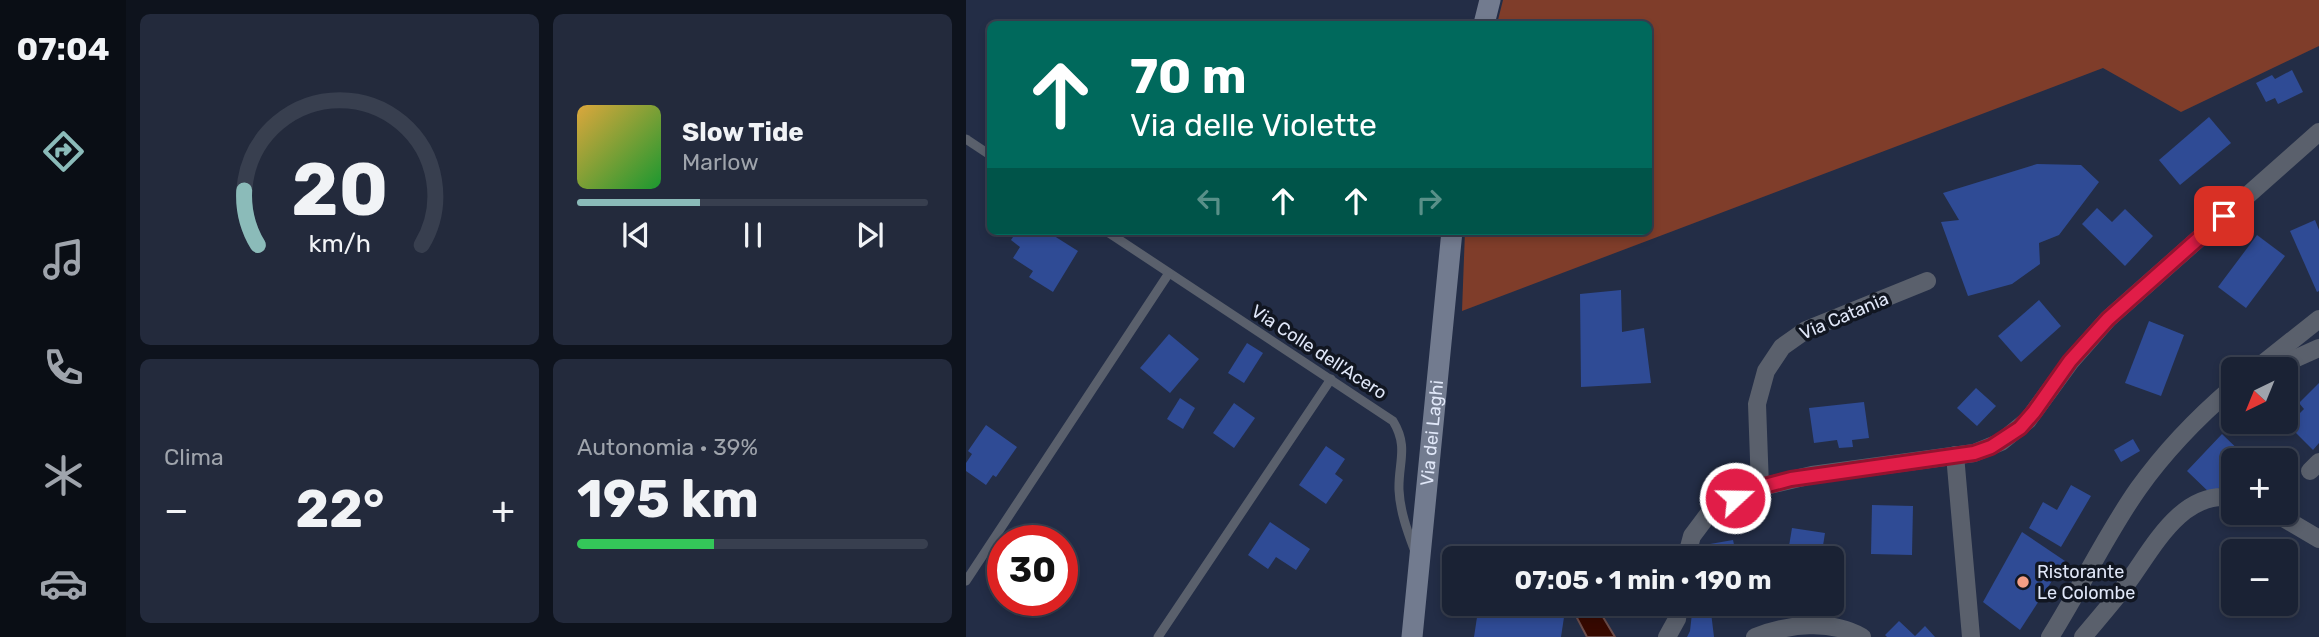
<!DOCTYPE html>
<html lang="it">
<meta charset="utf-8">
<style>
:root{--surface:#1a2234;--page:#232a3c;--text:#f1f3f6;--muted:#9fa4ac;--line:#383f4f;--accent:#8bbbb9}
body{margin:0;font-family:Rubik,sans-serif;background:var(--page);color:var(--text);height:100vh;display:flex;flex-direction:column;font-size:26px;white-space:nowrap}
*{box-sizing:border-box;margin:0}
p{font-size:23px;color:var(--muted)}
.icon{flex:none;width:38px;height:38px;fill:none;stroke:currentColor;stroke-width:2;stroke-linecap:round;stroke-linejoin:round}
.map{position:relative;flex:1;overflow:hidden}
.details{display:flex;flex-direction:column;gap:14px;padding:14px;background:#0e131d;width:840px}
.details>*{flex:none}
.hud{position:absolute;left:21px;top:21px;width:665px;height:214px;border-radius:10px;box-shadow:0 4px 10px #0003,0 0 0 2px var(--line);background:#00695c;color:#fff;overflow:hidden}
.needle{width:46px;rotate:223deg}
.buttons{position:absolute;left:1255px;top:357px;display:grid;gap:14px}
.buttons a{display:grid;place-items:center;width:77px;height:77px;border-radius:10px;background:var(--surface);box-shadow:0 4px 10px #0003,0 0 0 2px var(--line);font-size:35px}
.speed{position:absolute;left:21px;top:525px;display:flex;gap:14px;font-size:35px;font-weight:700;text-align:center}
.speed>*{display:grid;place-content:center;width:91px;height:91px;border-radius:50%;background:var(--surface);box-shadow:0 4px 10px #0003,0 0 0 2px var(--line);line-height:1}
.speed .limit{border:10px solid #d22;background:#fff;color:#111}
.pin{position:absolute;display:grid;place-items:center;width:60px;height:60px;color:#fff;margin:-30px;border-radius:14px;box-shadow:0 4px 10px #0006}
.me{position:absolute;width:77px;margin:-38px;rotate:69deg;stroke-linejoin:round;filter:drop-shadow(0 0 5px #0008)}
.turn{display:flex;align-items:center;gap:24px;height:147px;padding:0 28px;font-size:32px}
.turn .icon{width:91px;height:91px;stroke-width:2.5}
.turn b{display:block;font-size:49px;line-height:60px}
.lanes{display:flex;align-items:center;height:66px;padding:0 28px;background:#0003;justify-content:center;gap:35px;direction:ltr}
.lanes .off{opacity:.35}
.big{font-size:52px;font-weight:700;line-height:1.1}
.details .card{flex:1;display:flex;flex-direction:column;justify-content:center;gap:10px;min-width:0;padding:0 24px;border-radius:10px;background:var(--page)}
.details .dial{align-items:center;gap:0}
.dial svg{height:182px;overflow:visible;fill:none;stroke:var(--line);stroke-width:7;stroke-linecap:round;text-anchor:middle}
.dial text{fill:var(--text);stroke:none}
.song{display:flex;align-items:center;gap:21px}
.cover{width:84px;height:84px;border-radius:10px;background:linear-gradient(135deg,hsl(40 70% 55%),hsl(130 70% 35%))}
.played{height:7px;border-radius:4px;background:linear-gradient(90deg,var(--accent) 35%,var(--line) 35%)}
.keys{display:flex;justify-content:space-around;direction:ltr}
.heat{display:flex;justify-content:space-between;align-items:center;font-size:38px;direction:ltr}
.charge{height:10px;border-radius:5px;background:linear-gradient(90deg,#34c759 39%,var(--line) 0)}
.details .tiles{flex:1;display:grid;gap:14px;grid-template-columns:repeat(2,1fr)}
.trip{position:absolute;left:476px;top:546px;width:402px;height:70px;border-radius:10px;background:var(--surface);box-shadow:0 4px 10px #0003,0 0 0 2px var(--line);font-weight:700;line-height:70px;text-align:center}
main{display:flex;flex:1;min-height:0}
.dock{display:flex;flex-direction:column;width:126px;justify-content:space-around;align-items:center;background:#0a0e15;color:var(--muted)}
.dock .icon{width:49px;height:49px}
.dock .active{color:var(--accent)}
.dock b{font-size:32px;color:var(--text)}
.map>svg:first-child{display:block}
</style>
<main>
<nav class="dock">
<b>07:04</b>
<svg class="icon active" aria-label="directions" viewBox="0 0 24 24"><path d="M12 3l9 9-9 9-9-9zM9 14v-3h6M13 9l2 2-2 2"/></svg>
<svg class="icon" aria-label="music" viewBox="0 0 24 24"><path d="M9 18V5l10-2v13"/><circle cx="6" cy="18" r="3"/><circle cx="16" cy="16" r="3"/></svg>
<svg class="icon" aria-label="phone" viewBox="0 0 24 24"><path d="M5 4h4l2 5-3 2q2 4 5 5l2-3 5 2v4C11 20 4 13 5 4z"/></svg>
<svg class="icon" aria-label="climate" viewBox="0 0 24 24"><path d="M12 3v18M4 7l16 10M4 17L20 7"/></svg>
<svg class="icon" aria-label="car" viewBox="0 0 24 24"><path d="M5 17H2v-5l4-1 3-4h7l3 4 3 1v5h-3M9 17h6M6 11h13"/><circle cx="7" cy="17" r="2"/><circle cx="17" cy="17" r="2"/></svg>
</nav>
<section class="details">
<div class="tiles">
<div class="card dial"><svg viewBox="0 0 100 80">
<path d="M14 69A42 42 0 1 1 86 69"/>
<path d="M14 69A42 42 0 0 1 8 45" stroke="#8bbbb9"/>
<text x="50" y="56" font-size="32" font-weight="700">20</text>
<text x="50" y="72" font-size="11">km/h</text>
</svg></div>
<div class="card">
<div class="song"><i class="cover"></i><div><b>Slow Tide</b><p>Marlow</p></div></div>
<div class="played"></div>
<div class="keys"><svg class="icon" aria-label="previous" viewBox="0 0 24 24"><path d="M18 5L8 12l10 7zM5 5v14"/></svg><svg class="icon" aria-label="pause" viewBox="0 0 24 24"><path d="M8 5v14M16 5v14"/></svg><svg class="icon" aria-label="next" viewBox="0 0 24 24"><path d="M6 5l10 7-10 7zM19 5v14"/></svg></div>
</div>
<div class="card"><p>Clima</p>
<div class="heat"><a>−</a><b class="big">22°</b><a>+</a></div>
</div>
<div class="card"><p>Autonomia · 39%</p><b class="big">195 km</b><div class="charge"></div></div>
</div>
</section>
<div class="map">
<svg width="1353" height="637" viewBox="0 0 1353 637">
<rect width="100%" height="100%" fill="#232d46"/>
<path fill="#7f3d2a" d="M537,0H1353V46L1215,112L1137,68L496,311L499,231H682V24H531Z"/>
<path fill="#370900" stroke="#6a4c4a" stroke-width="2" d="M631,607L649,637H621L610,616Z"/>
<g fill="#2f4b95">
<path d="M1326,70L1337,92L1312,104L1309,98L1300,102L1290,83L1306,75L1309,79Z"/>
<path d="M1243,117L1265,143L1214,185L1193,160Z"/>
<path d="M1071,164L1115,165L1133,182L1093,235L1073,243L1074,264L1046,284L1002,296L975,222L993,220L977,193Z"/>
<path d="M1131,208L1146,222L1159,209L1187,236L1159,266L1116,224Z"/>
<path d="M1349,220L1353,230V291L1351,292L1324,231Z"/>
<path d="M51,231H88L85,234L112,251L87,292L63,277L67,271L47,258L54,247L45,240Z"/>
<path d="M1291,235L1319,256L1280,308L1252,287Z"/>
<path d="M655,290L656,332L678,328L685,383L615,387L614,294Z"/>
<path d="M1073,300L1095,326L1055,362L1032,336Z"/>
<path d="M1183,321L1218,335L1195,396L1159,383Z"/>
<path d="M203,334L233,359L204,393L174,368Z"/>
<path d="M281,343L297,353L278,383L262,373Z"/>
<path d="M1353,383V443L1347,450L1322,425L1338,409L1333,403Z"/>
<path d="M1010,388L1030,406L1011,426L991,408Z"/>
<path d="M214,398L229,408L217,429L201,419Z"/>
<path d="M898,402L903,438L886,440L887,447L873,448L871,440L848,443L843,408Z"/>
<path d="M268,403L289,418L268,448L247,433Z"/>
<path d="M20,425L51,447L30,477L27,475L20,485L0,471V463L6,454L2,451Z"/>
<path d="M1256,434L1283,460H1267V481L1263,477L1246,495L1221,471Z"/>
<path d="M1167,439L1174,451L1155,462L1148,450Z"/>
<path d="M360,446L379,459L369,474L377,480L360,504L333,485Z"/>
<path d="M1105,485L1125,496L1095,547L1063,528L1077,502L1091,510Z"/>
<path d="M906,505L947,506L946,555L905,554Z"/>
<path d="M304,522L344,549L330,570L310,557L302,569L282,555Z"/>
<path d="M826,528L859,533L855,558H821Z"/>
<path d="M1056,532L1099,561L1054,630L1017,602Z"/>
<path d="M767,540L771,558H747L744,544Z"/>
<path d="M653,551L684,557V558H652Z"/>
<path d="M66,600H87L79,610Z"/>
<path d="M513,604H600L595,637H508Z"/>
<path d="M727,604H744L748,637H721L724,631Z"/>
<path d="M933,621L949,636L959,626L969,637H921L919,635Z"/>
</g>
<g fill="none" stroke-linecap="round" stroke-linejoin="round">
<g stroke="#5a606c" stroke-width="9">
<path d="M0,139L24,155"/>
<path d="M140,231L427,421C443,447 432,463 433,490C434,511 441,530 448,549"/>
<path d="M0,581L203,273"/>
<path d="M192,637L365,379"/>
</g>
<g stroke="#5a606c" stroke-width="18">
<path d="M1290,369L1353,319"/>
<path d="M1306,369L1353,348"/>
<path d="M989,455L1005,637"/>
<path d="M1344,471L1353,462"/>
<path d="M794,487L791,404L800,371L816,347L840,330L961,281"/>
<path d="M1309,513L1353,539"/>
<path d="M720,558L726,536L741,516L757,504L787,489L846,475L1008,453L1035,442L1062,420L1105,361L1142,319L1353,132"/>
<path d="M701,637L711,619L713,604"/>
<path d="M789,637C822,624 864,619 896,637"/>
<path d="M1084,637C1115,588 1139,536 1172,489C1199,451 1232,417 1267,387"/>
<path d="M1117,637C1132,619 1148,601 1162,582C1187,548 1216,489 1267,498"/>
</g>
<g stroke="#727b8f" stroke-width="21">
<path d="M518,24L524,0"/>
<path id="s1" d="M446,637L486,231"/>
</g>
</g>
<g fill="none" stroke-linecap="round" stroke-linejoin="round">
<defs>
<path id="route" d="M769,498L787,489L825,479L1008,453L1025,447L1054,428L1068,412L1104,361L1142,319L1258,216"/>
</defs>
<use href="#route" stroke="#92132f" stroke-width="18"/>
<use href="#route" stroke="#e11d48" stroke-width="12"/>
</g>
<circle fill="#f49f86" stroke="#111621" stroke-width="2.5" cx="1057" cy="582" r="7"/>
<g text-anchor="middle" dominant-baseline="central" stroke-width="7" stroke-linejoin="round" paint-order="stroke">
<g font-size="18" fill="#e0e7f8" stroke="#111621">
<text transform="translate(878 316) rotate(-23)">Via Catania</text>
<text transform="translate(353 352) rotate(33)">Via Colle dell'Acero</text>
<text stroke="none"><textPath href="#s1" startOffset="205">Via dei Laghi</textPath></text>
</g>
<g font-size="18" fill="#e0e7f8" stroke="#111621" text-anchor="start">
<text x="1071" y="572">Ristorante<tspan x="1071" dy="21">Le Colombe</tspan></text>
</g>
</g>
</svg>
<div class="buttons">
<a><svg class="needle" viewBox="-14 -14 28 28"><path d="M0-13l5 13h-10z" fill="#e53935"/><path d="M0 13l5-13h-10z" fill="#9fa4ac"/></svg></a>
<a>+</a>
<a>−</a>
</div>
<div class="speed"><div class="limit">30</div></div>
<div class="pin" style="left:1258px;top:216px;background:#d93025"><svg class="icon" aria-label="arrive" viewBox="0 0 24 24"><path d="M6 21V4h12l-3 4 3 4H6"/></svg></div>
<svg class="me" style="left:769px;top:498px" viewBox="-20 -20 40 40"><circle r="17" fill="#e11d48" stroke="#fff" stroke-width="3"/><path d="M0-11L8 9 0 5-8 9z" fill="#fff"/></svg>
<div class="trip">07:05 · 1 min · 190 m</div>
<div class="hud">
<div class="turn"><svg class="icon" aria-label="ahead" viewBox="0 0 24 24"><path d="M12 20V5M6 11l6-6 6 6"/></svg><div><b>70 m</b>Via delle Violette</div></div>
<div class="lanes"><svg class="icon off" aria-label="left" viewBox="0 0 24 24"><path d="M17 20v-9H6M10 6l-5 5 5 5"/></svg><svg class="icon" aria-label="ahead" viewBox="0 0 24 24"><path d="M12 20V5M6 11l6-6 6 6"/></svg><svg class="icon" aria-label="ahead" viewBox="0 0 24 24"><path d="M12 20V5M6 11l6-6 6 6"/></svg><svg class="icon off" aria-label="right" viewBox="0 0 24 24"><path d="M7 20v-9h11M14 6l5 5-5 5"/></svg></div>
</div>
</div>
</main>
